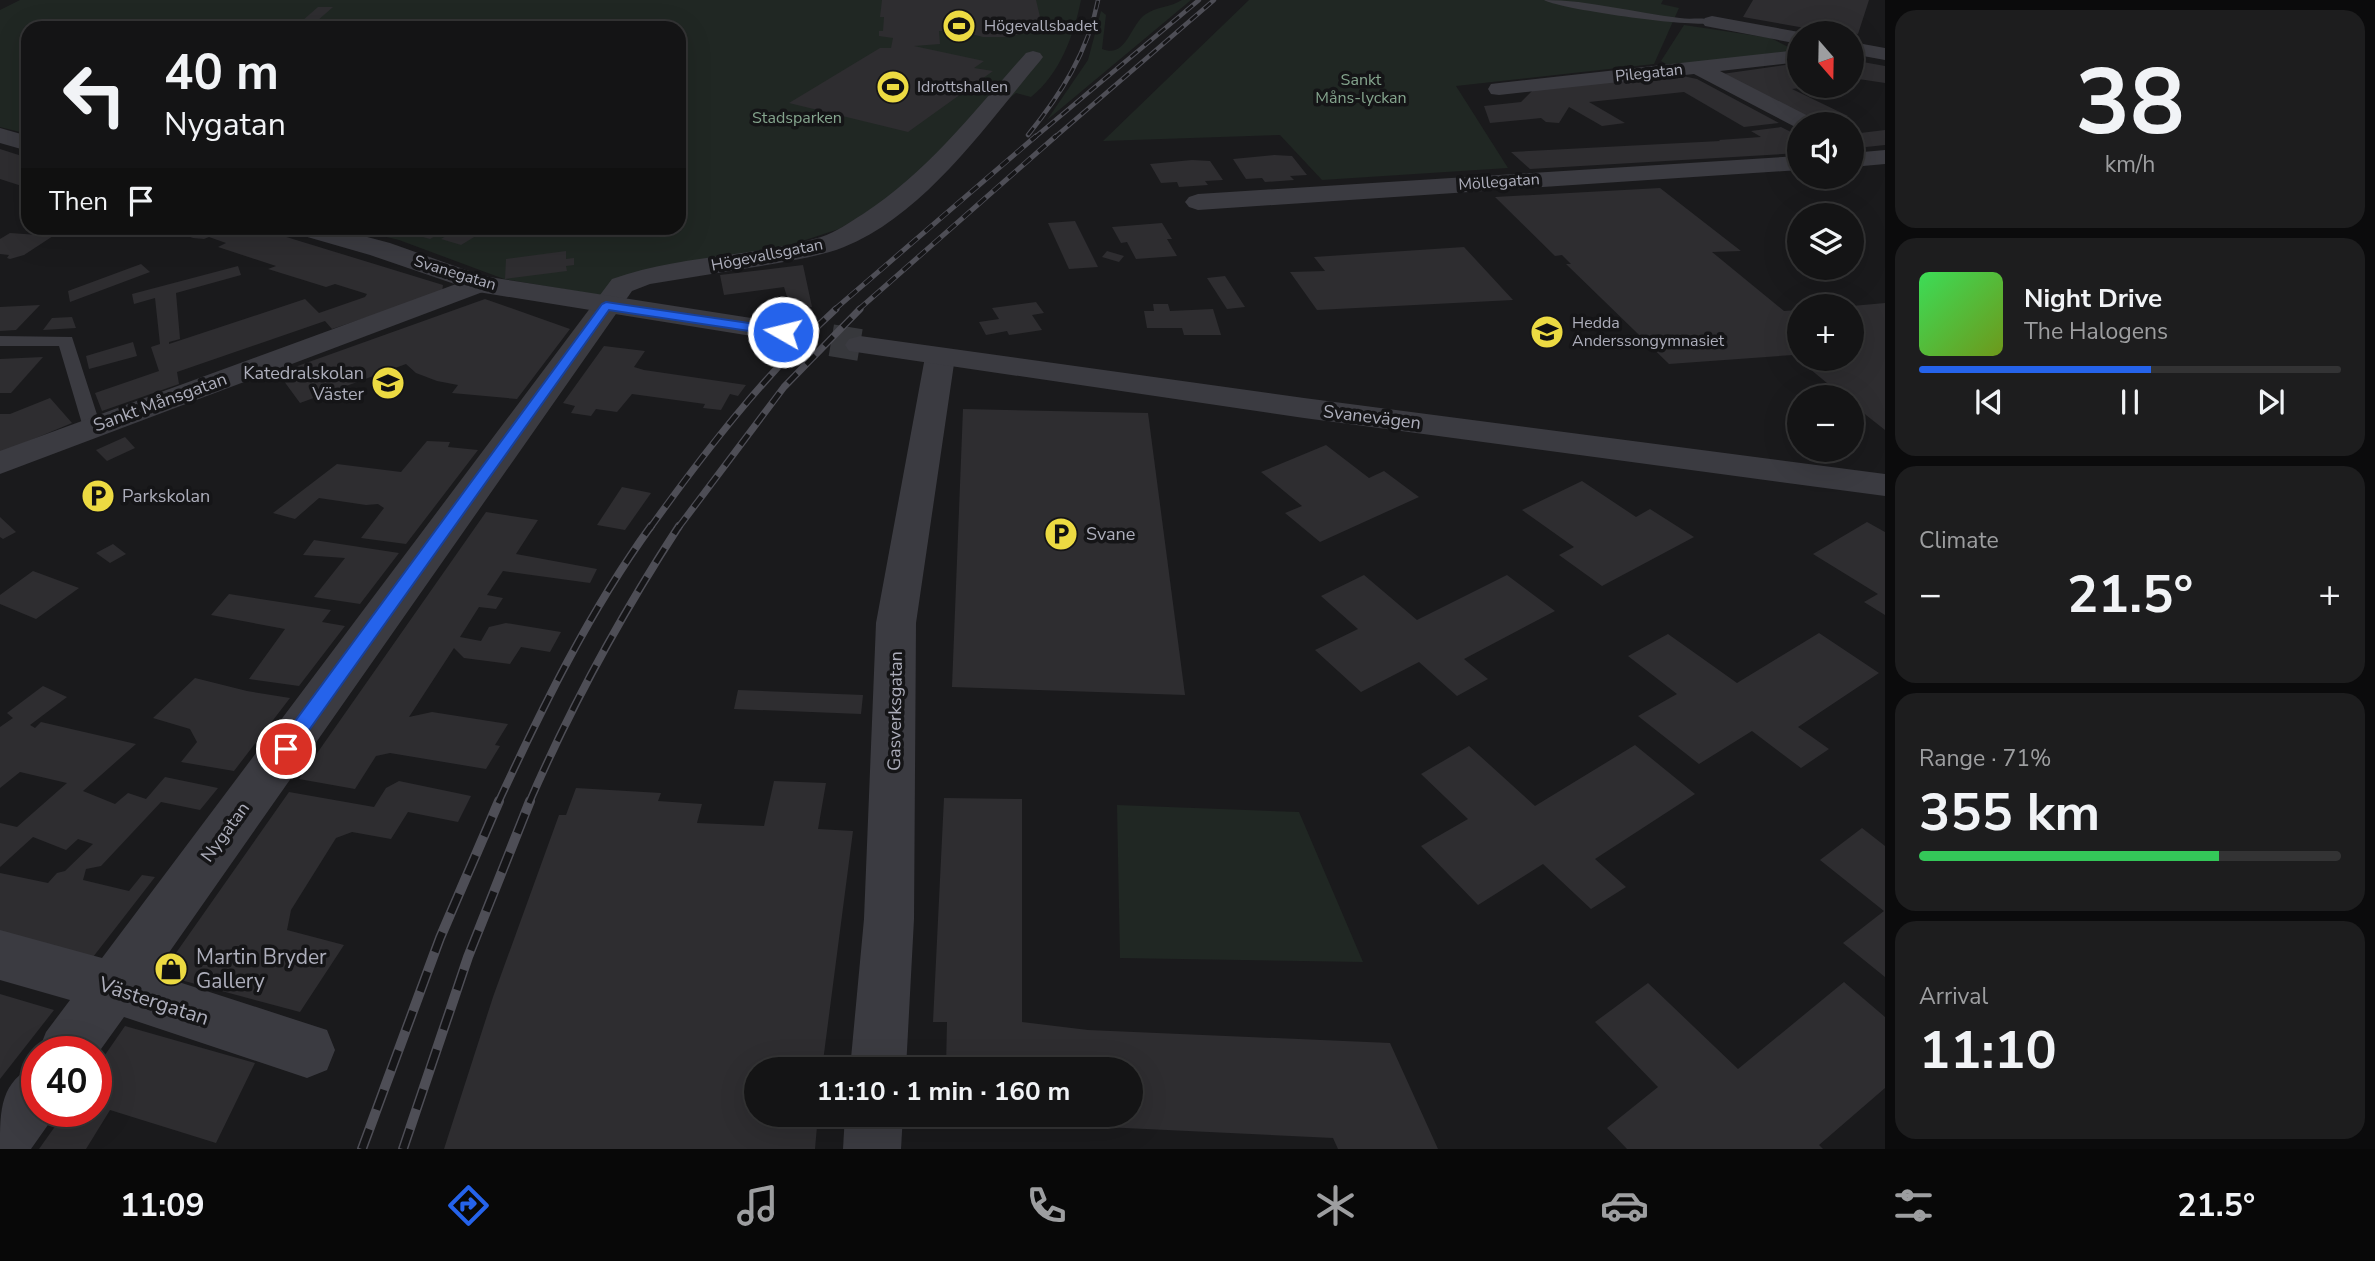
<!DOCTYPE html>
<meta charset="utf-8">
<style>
:root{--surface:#141415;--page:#1d1d1e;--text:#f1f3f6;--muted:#9d9ea0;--line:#333334;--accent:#2563eb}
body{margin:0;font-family:"Nunito Sans",sans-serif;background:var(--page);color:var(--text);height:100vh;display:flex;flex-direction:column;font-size:26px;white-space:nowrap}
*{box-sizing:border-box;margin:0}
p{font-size:23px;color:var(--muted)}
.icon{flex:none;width:38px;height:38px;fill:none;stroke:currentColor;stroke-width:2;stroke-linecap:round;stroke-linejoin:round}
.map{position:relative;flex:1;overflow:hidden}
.side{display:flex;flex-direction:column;gap:10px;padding:10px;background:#0b0b0c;width:490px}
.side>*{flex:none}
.top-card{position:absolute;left:21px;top:21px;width:665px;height:214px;border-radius:21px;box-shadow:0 7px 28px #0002,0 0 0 2px var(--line);background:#141415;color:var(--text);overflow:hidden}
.needle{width:46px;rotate:160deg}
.controls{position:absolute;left:1787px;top:21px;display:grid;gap:14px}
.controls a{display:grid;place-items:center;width:77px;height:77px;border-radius:50%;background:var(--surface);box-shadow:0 7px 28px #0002,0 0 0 2px var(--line);font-size:35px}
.speed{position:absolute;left:21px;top:1036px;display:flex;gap:14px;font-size:35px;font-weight:700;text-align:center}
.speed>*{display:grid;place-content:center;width:91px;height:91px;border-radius:50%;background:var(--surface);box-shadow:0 7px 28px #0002,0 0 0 2px var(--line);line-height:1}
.speed .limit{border:10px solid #d22;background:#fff;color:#111}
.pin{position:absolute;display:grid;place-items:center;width:60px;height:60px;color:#fff;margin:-30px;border:4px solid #fff;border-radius:50%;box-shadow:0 2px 7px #0007}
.me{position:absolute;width:77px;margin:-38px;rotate:278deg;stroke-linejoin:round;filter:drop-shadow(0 0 5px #0008)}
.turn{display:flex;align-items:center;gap:24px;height:147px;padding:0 28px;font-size:32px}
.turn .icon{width:91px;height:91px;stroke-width:2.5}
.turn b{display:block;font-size:49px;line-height:60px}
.then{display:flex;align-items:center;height:66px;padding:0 28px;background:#0003;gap:14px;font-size:26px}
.big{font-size:52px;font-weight:700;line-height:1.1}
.side .card{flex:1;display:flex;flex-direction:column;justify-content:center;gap:10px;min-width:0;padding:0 24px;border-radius:21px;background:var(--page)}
.side .dial{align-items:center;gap:0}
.dial b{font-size:91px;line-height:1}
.song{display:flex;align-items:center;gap:21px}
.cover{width:84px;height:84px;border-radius:10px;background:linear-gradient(135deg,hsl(130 70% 55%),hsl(80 70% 35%))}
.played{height:7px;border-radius:4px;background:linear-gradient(90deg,var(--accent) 55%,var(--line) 55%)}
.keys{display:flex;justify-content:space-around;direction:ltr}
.heat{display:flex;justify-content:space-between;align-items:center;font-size:38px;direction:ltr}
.charge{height:10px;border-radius:5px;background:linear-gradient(90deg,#34c759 71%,var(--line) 0)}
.trip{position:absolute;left:744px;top:1057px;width:399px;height:70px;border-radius:35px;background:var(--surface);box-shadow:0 7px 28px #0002,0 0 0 2px var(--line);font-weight:700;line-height:70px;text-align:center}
.tab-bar{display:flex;height:112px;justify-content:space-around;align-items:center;background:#080808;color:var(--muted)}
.tab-bar .icon{width:49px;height:49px}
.tab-bar .current{color:var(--accent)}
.tab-bar b{font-size:32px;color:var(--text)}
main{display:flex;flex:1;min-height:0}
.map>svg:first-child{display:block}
</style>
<main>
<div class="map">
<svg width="1885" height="1149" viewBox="0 0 1885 1149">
<rect width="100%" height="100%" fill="#1a1a1c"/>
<g fill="#202723">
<path d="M20,0H1081C1074,35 1060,74 1031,97L1016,93L885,201L839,229L787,246L720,259L652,268L633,276L605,296L504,279L399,240L350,228H679V28H28V134L0,127V10Z"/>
<path d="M1182,0H1191L1047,120L1088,60L1101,11L1106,15L1102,49C1127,59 1130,24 1146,14C1156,7 1171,7 1182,0Z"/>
<path d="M1249,0H1663L1661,4L1679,8L1654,64L1456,86L1508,168L1322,180L1280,135L1103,141Z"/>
<path d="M1684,25L1771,38L1796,51L1671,67L1661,61Z"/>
<path d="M1117,805L1299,812L1363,962L1120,958Z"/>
</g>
<g fill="#2e2d30">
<path d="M882,0H1036L1041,21H1034L1036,30L1008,37H983L960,31H939L940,44L914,46L984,61L974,68L993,71L908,132L789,103L880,48H891L893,38L879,36V31H883L884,17H880Z"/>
<path d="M1753,0H1869L1858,34L1829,29L1828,32L1743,17Z"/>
<path d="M318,7H333L309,28H294Z"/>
<path d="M1852,60L1885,66V83L1852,78Z"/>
<path d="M1799,63V86L1808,87L1792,89L1848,116L1813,121L1722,74Z"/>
<path d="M1678,75L1697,79L1779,123L1744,127L1684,92L1589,102L1625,123L1602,126L1569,107L1559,123L1546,122L1541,118L1490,123L1484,106L1521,102L1533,90Z"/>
<path d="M1781,127L1799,136V153L1530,169L1511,152L1720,141L1719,140L1761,137L1751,131Z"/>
<path d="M1885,130V145L1866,147L1852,139V134Z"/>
<path d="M0,149L28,158V188L0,179Z"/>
<path d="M1274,155L1292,156L1307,175L1290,176L1294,180L1265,182L1262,178L1246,179L1233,159Z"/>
<path d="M1192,160L1210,161L1223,180L1205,181L1208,185L1179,187L1177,182L1161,183L1150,164Z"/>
<path d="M1660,188L1741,251L1712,252L1784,311L1799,310V359H1852V306L1885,303V430L1852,404V397H1844L1793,355L1669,364L1566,264H1571L1562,255L1555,256L1495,197Z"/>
<path d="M1075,221L1098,267L1069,269L1048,223Z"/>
<path d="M1162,223L1172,239H1167L1177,256L1136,259L1127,242L1121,243L1112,227Z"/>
<path d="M164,228H257L443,285L442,292L332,329L325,321L177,372L179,384L102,411L95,393L159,371L151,347L160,344L155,298L134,304L132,294L238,266L241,275L176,293L180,339L169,342V344L305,299L319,313L365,297L367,294L335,284L326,287L268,269L276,266L218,247L226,243L209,237L204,239L193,238Z"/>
<path d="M391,228H439L446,230L430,239Z"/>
<path d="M460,228H489L461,245L441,239Z"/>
<path d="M10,233L53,236L24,255L10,259L7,258L9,255L0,254V239Z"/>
<path d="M1464,247L1513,300L1317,310L1290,272L1325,271L1314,257Z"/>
<path d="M566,251V259L574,258V265L566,266L567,271L505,279L506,259Z"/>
<path d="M1107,251L1124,256L1119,262L1102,257Z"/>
<path d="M141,264L150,272L70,302L68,291Z"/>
<path d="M803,265L812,307L791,310L784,287L724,295L720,275Z"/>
<path d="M1225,276L1245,307L1227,309L1207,278Z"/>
<path d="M485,299L570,329L517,399L452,393L458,385L437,381L416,373L406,364L300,403L278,373Z"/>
<path d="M1036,302L1044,313L1032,315L1042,330L1009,335L1007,331L986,335L979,322L999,319L992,308Z"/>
<path d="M1153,304H1168L1170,311L1213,309L1221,335H1184L1182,328H1147L1144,311H1154Z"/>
<path d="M40,305L16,330L0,331V307Z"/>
<path d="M72,317L76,328L43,330L52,318Z"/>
<path d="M133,342L137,356L89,369L86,356Z"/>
<path d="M604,346L645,351L634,367L644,370L746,385L738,396L730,394L721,410L703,408L705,404L632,394L617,412L596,409L591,416L571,413L575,406L563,403Z"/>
<path d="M43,357L11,393H0V359Z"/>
<path d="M50,398L72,423L0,453V414H10Z"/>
<path d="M963,409L1148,413L1185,695L952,687Z"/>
<path d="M125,437L135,448L107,461L96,450Z"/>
<path d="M427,441L450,442L448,447L478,450L406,544L361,538L384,508L378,504L366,505L319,498L295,519L273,513L337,464L401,472Z"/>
<path d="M1326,445L1369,478L1384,471L1419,497L1320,542L1285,513L1302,506L1261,472Z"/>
<path d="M1582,481L1636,517L1650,509L1694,537L1602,586L1559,555L1574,547L1522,510Z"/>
<path d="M622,487L651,493L625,530L597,525Z"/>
<path d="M486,512L538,520L516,554L597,569L590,583L503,571L487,595L503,598L496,609L479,607L460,637L481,641L489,627L506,623L561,632L550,652L521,647L510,664L464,658L454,648L409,717L432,712L508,724L495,745L500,746L486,769L390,753L376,756L355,789L299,779Z"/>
<path d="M0,517L16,532L3,539L0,537Z"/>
<path d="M1867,522L1885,532V615L1864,602L1878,594L1813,554Z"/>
<path d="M314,540L399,553L360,604L314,597L345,558L303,555Z"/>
<path d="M113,544L126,554L110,563L96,553Z"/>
<path d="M33,571L79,588L36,619L0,604V595Z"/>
<path d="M1364,575L1417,620L1507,575L1555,611L1464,659L1488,679L1457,696L1419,662L1361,692L1315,650L1358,629L1321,596Z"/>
<path d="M229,594L331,610L322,622L345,626L299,686L249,679L285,629L211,615Z"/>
<path d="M1819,633L1879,673L1798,727L1829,749L1801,768L1752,731L1699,764L1638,716L1677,694L1628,656L1668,634L1737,683Z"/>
<path d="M195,678L247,691L290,698L234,771L181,762L197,742L190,729L153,718Z"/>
<path d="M43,686L67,697L30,725L35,728L41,722L136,744L83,791L115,804L128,793L146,799L165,777L218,788L200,810L161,802L101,866L86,869L83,880L129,891L142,875L155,877L93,957L0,932V873L48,883L57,873L65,871L93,844L78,839L66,850L33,837L0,867V823L17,827L67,783L20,772L0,788V727L13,718L7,713Z"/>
<path d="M738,690L863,695L861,714L734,709Z"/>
<path d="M1635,745L1695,794L1595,859L1626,887L1591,909L1543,864L1478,905L1421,846L1468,819L1421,774L1469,746L1535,806Z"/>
<path d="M399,781L471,796L458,822L408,812L391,839L352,832L336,838L291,910L287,930L344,945L300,1012L177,979L171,960L289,792L374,807L386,788Z"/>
<path d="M774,781L826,783L818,829L853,831L822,1069H756V1115H818L815,1149H444L493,997L559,815H566L576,788L661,793L658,801L702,804L697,823L764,826Z"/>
<path d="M944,798L1022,799V1022L1088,1030L1390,1043L1438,1149H1338L1333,1138L1041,1124V1115H1130V1069H946L947,1022H933Z"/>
<path d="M1862,828L1885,846V977L1843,943L1884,911L1820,860Z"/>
<path d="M1844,982L1885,1017V1088L1819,1145L1823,1149H1627L1607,1128L1658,1087L1595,1022L1648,983L1738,1069Z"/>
<path d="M0,994L54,1010L0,1079Z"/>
<path d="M125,1026L255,1063L216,1143L110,1110L86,1149H39L66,1111H96V1068Z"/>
</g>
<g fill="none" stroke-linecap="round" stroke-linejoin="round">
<path stroke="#37383c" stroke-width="32" stroke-dasharray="32 17" stroke-linecap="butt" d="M783,332L860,345"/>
<g fill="#3b3b41" fill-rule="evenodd">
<path d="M1544,0C1590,0 1635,13 1680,18C1692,20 1708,16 1717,22C1705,30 1558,9 1544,0Z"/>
<path d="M0,336L72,337L101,427L98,431L92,433L83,427L59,346H0Z"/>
</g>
<g fill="#3b3b41" fill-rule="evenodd">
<path d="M1712,16L1799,32L1804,33H1799V44L1705,26L1702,22L1705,18Z"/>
<path d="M1852,42L1885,48V60L1852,54Z"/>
<path d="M1799,50V62L1720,71L1814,119L1817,124H1799V129L1694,74L1499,95L1491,94L1488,89L1491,84L1499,83Z"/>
<path d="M1033,51L1040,53L1043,57L1040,61C985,126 925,214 844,247C819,257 788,261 761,266C724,272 687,278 650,284L632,291L154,974L327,1030L335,1050L327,1070L307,1078L124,1017L96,1056V1052H38L46,1032L70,1000L0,980V930L102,958L612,279C679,255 753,257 821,237C836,232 850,222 863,214C928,172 975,110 1026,53Z"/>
<path d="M1885,150V164L1852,167V153Z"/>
<path d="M1799,156V170L1198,210L1189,207L1185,202L1189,197L1198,194Z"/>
<path d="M478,276L488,278L492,284L488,290L0,474V451Z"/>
<path d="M940,348L951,350L955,357L916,623L914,919L906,1069H850L864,919L876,623L925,357L929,350Z"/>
<path d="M37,1064V1111L57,1112L31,1149H0C0,1108 0,1082 37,1064Z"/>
<path d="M845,1115H903L901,1149H843Z"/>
</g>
<g fill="#3b3b41" fill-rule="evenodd">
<path d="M0,128L28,136V151L0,143Z"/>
<path d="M293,228H333L390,243L483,276L783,323L794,326L798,332L794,338L783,341L478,292L370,255L297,234Z"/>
<path d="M860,336L1304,398L1885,474V496L1304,418L849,351L845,345L849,339Z"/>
</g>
<defs>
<g id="rail-far4">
<path d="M1028,135C1061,94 1088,52 1098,0"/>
<path d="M1034,138L1199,0"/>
<path d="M1054,138L1214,0"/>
</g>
<g id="rail-far3">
<path d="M834,310L1036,136"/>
<path d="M858,310L1056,136"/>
</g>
<g id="rail-far2">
<path d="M650,528C706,450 765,374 836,309"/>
<path d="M678,528L784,387L860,309"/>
</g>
<g id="rail-far1">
<path d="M498,803C542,708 589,612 651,526"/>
<path d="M529,803C571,706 621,615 679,526"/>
</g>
<g id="rail">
<path d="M362,1149L440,938L499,801"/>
<path d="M403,1149L468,957L530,801"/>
</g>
</defs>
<use href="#rail-far4" stroke="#4e4e56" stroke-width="4.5"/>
<use href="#rail-far3" stroke="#4e4e56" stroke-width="5"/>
<use href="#rail-far2" stroke="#4e4e56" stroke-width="7"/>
<use href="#rail-far1" stroke="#4e4e56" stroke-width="8"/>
<use href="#rail" stroke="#4e4e56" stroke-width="10"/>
<use href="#rail-far4" stroke="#151517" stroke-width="2.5" stroke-dasharray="9" stroke-linecap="butt"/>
<use href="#rail-far3" stroke="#151517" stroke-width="3.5" stroke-dasharray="10" stroke-linecap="butt"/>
<use href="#rail-far2" stroke="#151517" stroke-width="4.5" stroke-dasharray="13" stroke-linecap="butt"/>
<use href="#rail-far1" stroke="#151517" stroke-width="5" stroke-dasharray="17" stroke-linecap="butt"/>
<use href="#rail" stroke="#151517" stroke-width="7" stroke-dasharray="21" stroke-linecap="butt"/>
</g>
<path fill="#2563eb" stroke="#184099" stroke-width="2" d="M606,302L783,328L789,332L783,336L609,310L292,754L286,756L279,754L277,749L279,743L602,304Z"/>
<defs>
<symbol id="stadium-disc" viewBox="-11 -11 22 22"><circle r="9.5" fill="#ecda42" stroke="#151517"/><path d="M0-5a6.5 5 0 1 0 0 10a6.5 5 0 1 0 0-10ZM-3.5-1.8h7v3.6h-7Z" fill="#111"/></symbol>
<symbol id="school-disc" viewBox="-11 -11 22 22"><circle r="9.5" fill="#ecda42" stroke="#151517"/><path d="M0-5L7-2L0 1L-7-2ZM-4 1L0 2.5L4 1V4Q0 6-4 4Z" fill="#111"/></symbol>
<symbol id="parking-disc" viewBox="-11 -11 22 22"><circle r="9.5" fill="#ecda42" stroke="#151517"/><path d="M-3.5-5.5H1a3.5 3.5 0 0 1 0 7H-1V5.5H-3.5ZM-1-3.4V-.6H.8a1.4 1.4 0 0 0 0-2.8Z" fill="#111"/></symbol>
<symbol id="shop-disc" viewBox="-11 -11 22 22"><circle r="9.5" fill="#ecda42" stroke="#151517"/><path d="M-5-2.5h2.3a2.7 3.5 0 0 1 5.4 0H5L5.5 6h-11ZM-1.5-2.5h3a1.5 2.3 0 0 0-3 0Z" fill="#111"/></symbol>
</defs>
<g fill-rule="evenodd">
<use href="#stadium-disc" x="940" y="7" width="38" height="38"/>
<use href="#stadium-disc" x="874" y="68" width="38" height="38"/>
<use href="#school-disc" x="1528" y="313" width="38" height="38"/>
<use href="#school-disc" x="369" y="364" width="38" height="38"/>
<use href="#parking-disc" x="79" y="477" width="38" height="38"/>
<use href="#parking-disc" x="1042" y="515" width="38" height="38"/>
<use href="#shop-disc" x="152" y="950" width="38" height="38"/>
</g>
<g text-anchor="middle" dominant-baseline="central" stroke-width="7" stroke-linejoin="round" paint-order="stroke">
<g font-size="16" fill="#adaebb" stroke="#151517" text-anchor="start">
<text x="984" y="26">Högevallsbadet</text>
<text x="917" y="87">Idrottshallen</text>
<text x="1572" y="323">Hedda<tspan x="1572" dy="18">Anderssongymnasiet</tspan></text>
</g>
<g font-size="16" fill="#adaebb" stroke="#151517">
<text transform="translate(1649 73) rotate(-6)">Pilegatan</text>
<text transform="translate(1499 182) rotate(-4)">Möllegatan</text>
<text transform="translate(767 255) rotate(-11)">Högevallsgatan</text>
<text transform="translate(455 273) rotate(17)">Svanegatan</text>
</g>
<g font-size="16" fill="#85a58e" stroke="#151517">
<text x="1361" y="80">Sankt<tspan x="1361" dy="18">Måns-lyckan</tspan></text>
<text x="797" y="118">Stadsparken</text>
</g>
<g font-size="18" fill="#adaebb" stroke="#151517" text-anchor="start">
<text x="364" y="373" text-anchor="end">Katedralskolan<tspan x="364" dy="21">Väster</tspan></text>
<text x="122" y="496">Parkskolan</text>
<text x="1086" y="534">Svane</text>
</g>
<g font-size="18" fill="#adaebb" stroke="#151517">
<text transform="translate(160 402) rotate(-20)">Sankt Månsgatan</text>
<text transform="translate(1372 417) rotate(7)">Svanevägen</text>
<text transform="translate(895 711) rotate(-89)">Gasverksgatan</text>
<text transform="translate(225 832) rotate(-54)">Nygatan</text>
</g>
<g font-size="21" fill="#adaebb" stroke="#151517" text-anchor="start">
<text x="196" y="957">Martin Bryder<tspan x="196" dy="24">Gallery</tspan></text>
</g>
<g font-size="21" fill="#adaebb" stroke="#151517">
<text transform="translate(154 1001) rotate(18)">Västergatan</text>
</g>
</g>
</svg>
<div class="controls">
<a><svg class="needle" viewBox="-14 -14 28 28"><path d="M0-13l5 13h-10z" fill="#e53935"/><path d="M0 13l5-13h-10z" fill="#9d9ea0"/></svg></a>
<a><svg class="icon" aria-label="sound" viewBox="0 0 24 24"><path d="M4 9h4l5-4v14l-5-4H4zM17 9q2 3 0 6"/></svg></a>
<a><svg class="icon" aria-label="layers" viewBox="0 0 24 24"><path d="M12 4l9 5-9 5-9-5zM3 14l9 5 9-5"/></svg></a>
<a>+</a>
<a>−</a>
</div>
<div class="speed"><div class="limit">40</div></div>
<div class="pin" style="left:286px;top:749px;background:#d93025"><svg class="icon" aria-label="arrive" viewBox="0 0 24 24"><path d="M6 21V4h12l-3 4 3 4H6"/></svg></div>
<svg class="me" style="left:783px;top:332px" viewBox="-20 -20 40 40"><circle r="17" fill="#2563eb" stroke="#fff" stroke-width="3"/><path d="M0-11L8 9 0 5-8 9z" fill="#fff"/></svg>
<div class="trip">11:10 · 1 min · 160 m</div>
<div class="top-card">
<div class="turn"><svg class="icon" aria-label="left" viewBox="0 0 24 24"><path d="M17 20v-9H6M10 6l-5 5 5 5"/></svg><div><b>40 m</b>Nygatan</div></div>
<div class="then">Then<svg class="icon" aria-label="arrive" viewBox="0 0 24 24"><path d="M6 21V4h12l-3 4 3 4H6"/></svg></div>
</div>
</div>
<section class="side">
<div class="card dial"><b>38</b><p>km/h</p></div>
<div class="card">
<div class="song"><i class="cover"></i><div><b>Night Drive</b><p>The Halogens</p></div></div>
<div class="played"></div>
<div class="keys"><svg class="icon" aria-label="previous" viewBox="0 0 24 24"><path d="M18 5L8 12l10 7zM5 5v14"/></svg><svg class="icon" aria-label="pause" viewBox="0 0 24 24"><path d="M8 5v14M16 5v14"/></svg><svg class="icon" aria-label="next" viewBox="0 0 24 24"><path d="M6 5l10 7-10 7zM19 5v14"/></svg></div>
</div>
<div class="card"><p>Climate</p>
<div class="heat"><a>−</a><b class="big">21.5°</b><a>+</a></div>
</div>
<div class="card"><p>Range · 71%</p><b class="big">355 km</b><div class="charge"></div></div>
<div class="card"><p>Arrival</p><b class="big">11:10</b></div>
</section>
</main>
<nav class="tab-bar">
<b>11:09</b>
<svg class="icon current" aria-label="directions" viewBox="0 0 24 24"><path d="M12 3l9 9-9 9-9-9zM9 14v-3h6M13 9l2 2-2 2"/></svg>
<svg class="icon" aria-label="music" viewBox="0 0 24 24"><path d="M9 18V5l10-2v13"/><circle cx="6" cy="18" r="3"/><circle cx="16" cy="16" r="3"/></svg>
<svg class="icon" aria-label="phone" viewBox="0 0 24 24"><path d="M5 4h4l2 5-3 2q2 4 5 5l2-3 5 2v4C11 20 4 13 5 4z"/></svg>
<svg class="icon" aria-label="climate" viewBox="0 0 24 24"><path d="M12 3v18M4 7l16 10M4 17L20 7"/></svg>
<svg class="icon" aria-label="car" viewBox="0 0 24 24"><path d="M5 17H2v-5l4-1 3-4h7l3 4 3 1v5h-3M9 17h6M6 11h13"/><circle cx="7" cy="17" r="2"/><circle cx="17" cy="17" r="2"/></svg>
<svg class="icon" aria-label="filters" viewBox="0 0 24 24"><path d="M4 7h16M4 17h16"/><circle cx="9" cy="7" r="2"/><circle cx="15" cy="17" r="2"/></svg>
<b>21.5°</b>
</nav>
